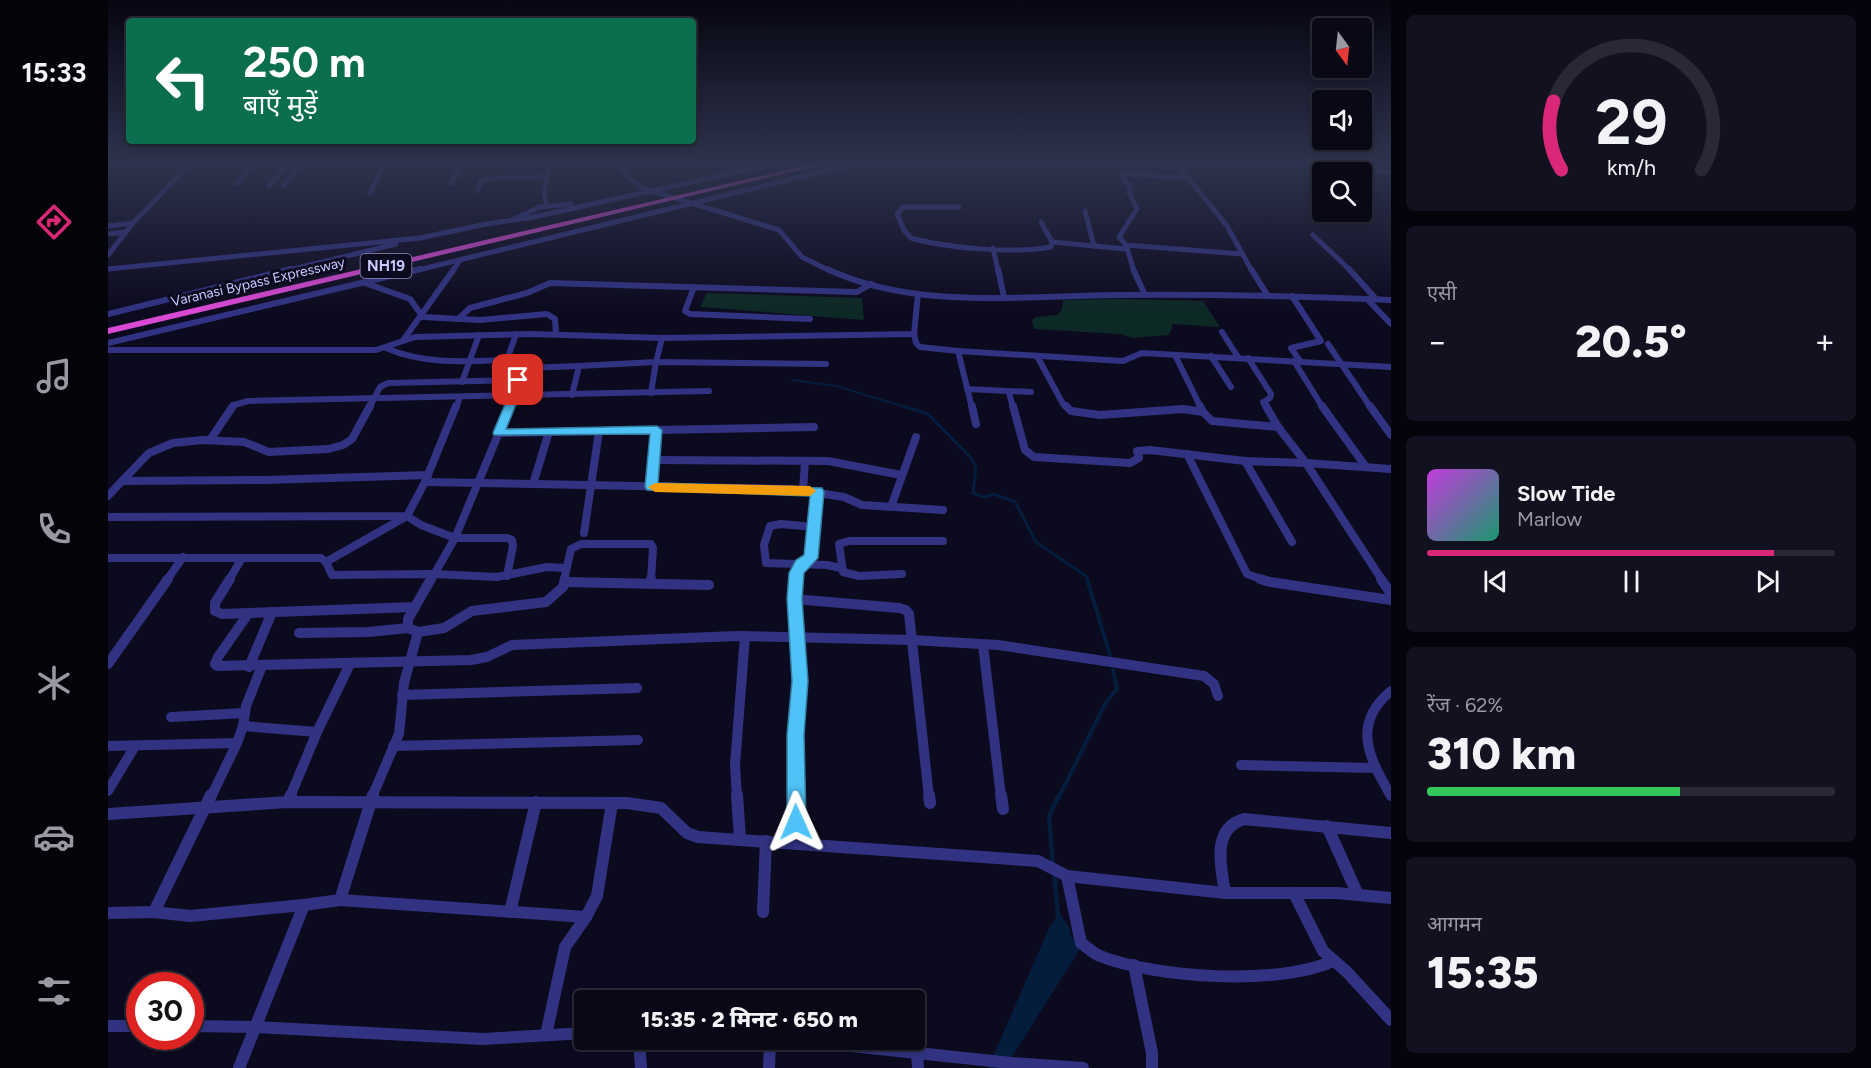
<!DOCTYPE html>
<html lang="hi">
<meta charset="utf-8">
<style>
:root{--surface:#090817;--page:#121120;--text:#f1f3f6;--muted:#999aa1;--line:#292936;--accent:#db2777}
body{margin:0;font-family:Figtree,"Noto Sans Devanagari",sans-serif;background:var(--page);color:var(--text);height:100vh;display:flex;flex-direction:column;font-size:22px;white-space:nowrap}
*{box-sizing:border-box;margin:0}
p{font-size:20px;color:var(--muted)}
.icon{flex:none;width:33px;height:33px;fill:none;stroke:currentColor;stroke-width:2;stroke-linecap:round;stroke-linejoin:round}
.map{position:relative;flex:1;overflow:hidden}
.panel{display:flex;flex-direction:column;gap:15px;padding:15px;background:#05040d;width:480px}
.panel>*{flex:none}
.guide{position:absolute;left:18px;top:18px;width:570px;height:126px;border-radius:6px;box-shadow:0 3px 9px #0003,0 0 0 2px var(--line);background:#0b6e4f;color:#fff;overflow:hidden}
.needle{width:39px;rotate:165deg}
.buttons{position:absolute;left:1204px;top:18px;display:grid;gap:12px}
.buttons a{display:grid;place-items:center;width:60px;height:60px;border-radius:6px;background:var(--surface);box-shadow:0 3px 9px #0003,0 0 0 2px var(--line);font-size:30px}
.speed{position:absolute;left:18px;top:972px;display:flex;gap:12px;font-size:30px;font-weight:700;text-align:center}
.speed>*{display:grid;place-content:center;width:78px;height:78px;border-radius:50%;background:var(--surface);box-shadow:0 3px 9px #0003,0 0 0 2px var(--line);line-height:1}
.speed .limit{border:9px solid #d22;background:#fff;color:#111}
.pin{position:absolute;display:grid;place-items:center;width:51px;height:51px;color:#fff;margin:-26px;border-radius:12px;box-shadow:0 3px 9px #0006}
.me{position:absolute;width:66px;margin:-33px;rotate:359deg;stroke-linejoin:round;filter:drop-shadow(0 0 4px #0008)}
.turn{display:flex;align-items:center;gap:21px;height:126px;padding:0 18px;font-size:27px}
.turn .icon{width:78px;height:78px;stroke-width:2.5}
.turn b{display:block;font-size:42px;line-height:51px}
.big{font-size:45px;font-weight:800;line-height:1.1}
.panel .card{flex:1;display:flex;flex-direction:column;justify-content:center;gap:9px;min-width:0;padding:0 21px;border-radius:9px;background:var(--page)}
.panel .dial{align-items:center;gap:0}
.dial svg{height:156px;overflow:visible;fill:none;stroke:var(--line);stroke-width:7;stroke-linecap:round;text-anchor:middle}
.dial text{fill:var(--text);stroke:none}
.song{display:flex;align-items:center;gap:18px}
.cover{width:72px;height:72px;border-radius:9px;background:linear-gradient(135deg,hsl(290 70% 55%),hsl(160 70% 35%))}
.played{height:6px;border-radius:3px;background:linear-gradient(90deg,var(--accent) 85%,var(--line) 85%)}
.keys{display:flex;justify-content:space-around;direction:ltr}
.heat{display:flex;justify-content:space-between;align-items:center;font-size:33px;direction:ltr}
.charge{height:9px;border-radius:4px;background:linear-gradient(90deg,#34c759 62%,var(--line) 0)}
.trip{position:absolute;left:466px;top:990px;width:351px;height:60px;border-radius:6px;background:var(--surface);box-shadow:0 3px 9px #0003,0 0 0 2px var(--line);font-weight:800;line-height:60px;text-align:center}
main{display:flex;flex:1;min-height:0}
.menu{display:flex;flex-direction:column;width:108px;justify-content:space-around;align-items:center;background:#040309;color:var(--muted)}
.menu .icon{width:42px;height:42px}
.menu .active{color:var(--accent)}
.menu b{font-size:27px;color:var(--text)}
.map>svg:first-child{display:block}
</style>
<main>
<nav class="menu">
<b>15:33</b>
<svg class="icon active" aria-label="directions" viewBox="0 0 24 24"><path d="M12 3l9 9-9 9-9-9zM9 14v-3h6M13 9l2 2-2 2"/></svg>
<svg class="icon" aria-label="music" viewBox="0 0 24 24"><path d="M9 18V5l10-2v13"/><circle cx="6" cy="18" r="3"/><circle cx="16" cy="16" r="3"/></svg>
<svg class="icon" aria-label="phone" viewBox="0 0 24 24"><path d="M5 4h4l2 5-3 2q2 4 5 5l2-3 5 2v4C11 20 4 13 5 4z"/></svg>
<svg class="icon" aria-label="climate" viewBox="0 0 24 24"><path d="M12 3v18M4 7l16 10M4 17L20 7"/></svg>
<svg class="icon" aria-label="car" viewBox="0 0 24 24"><path d="M5 17H2v-5l4-1 3-4h7l3 4 3 1v5h-3M9 17h6M6 11h13"/><circle cx="7" cy="17" r="2"/><circle cx="17" cy="17" r="2"/></svg>
<svg class="icon" aria-label="filters" viewBox="0 0 24 24"><path d="M4 7h16M4 17h16"/><circle cx="9" cy="7" r="2"/><circle cx="15" cy="17" r="2"/></svg>
</nav>
<div class="map">
<svg width="1283" height="1068" viewBox="0 0 1283 1068">
<rect width="100%" height="100%" fill="#0c0a1f"/>
<g fill="#0d2926">
<path d="M599,293L754,298L756,320L592,307Z"/>
<path d="M1011,299L1095,301L1112,327L1065,324L1061,335L1024,338L1013,334L926,329L924,320L928,317L949,315L954,309L955,300Z"/>
</g>
<path fill="#051d3d" d="M950,915L972,949L897,1068H880L942,926Z"/>
<g fill="none" stroke-linecap="round" stroke-linejoin="round">
<path stroke="#051d3d" stroke-width="2" d="M684,380L728,386L800,408"/>
<path stroke="#051d3d" stroke-width="3" d="M795,406L820,414L864,459L868,468L865,493L876,497L886,494L907,502L928,542L978,576L979,580"/>
<g stroke="#051d3d" stroke-width="4">
<path d="M979,579L1002,655"/>
<path d="M951,797L998,702L1009,689L1005,670"/>
</g>
<g stroke="#051d3d" stroke-width="4.5">
<path d="M945,866L941,816L951,795"/>
<path d="M946,873L950,915L960,930L958,934"/>
</g>
<g stroke="#313382" stroke-width="5">
<path d="M510,161L519,177L534,188L671,230L694,257L722,271"/>
<path d="M781,161L1071,166"/>
<path d="M1206,161L1217,169L1283,172"/>
<path d="M1069,164L1119,226L1144,271"/>
<path d="M0,166L473,161"/>
<path d="M129,184L143,165"/>
<path d="M343,184L354,163"/>
<path d="M175,186L193,164"/>
<path d="M160,187L178,166"/>
<path d="M370,190L373,181L377,179L439,176"/>
<path d="M262,193L277,164"/>
<path d="M439,206L436,193L442,162"/>
<path d="M851,207H795L789,214L796,230L803,238C839,248 907,254 943,247L944,242L933,222"/>
<path d="M977,211L986,246"/>
<path d="M404,220L432,207L463,204"/>
<path d="M0,226L25,223"/>
<path d="M0,234L18,232"/>
<path d="M1205,235L1243,271"/>
<path d="M944,242L1018,249"/>
<path d="M1018,245L1011,237L1029,209L1021,192L1023,188L1013,176L1020,174L1080,178"/>
<path d="M885,248L890,271"/>
<path d="M0,255L25,223L80,166"/>
<path d="M0,269L312,238L378,224L426,217L678,161"/>
<path d="M177,271L288,244"/>
<path d="M306,271L758,161"/>
<path d="M345,271L352,260"/>
<path d="M1026,271L1018,245L1134,254"/>
</g>
<g stroke="#313382" stroke-width="6">
<path d="M719,269C806,310 912,296 1006,295C1098,294 1191,296 1283,300"/>
<path d="M890,269L896,297"/>
<path d="M1025,269L1037,295"/>
<path d="M1143,269L1160,296"/>
<path d="M1241,269L1268,299"/>
<path d="M257,283L302,299L315,317L372,320L439,314L447,319L448,334"/>
<path d="M586,287L577,311L582,314L702,319"/>
<path d="M1184,296L1213,341L1183,348L1192,361"/>
<path d="M1259,299L1283,324"/>
<path d="M0,314L183,269"/>
<path d="M350,319L362,308L419,293L442,283L749,292L763,284"/>
<path d="M1114,332L1130,357"/>
<path d="M806,334L808,343L812,347L850,351L864,408"/>
<path d="M296,339L346,269"/>
<path d="M0,343L312,269"/>
<path d="M1220,344L1263,408"/>
<path d="M278,348C314,364 355,362 394,360L400,357L408,334"/>
<path d="M0,350H268L307,337L424,334L554,338"/>
<path d="M850,351L1015,361L1034,353L1283,367"/>
<path d="M1067,355L1093,408"/>
<path d="M929,356L955,404L959,408"/>
<path d="M1103,356L1123,387"/>
<path d="M1140,358L1163,394L1162,398L1155,402L1158,408"/>
<path d="M1186,361L1215,408"/>
<path d="M354,382L371,335"/>
<path d="M859,389L923,392"/>
<path d="M901,392L905,408"/>
<path d="M543,393L548,362L718,364"/>
<path d="M464,395L471,366L548,362L554,338L806,334L810,294"/>
<path d="M124,408L126,405L140,401L601,391"/>
<path d="M261,408L272,387L280,383L410,380"/>
<path d="M348,408L352,397"/>
<path d="M401,408L412,371L418,368L471,366"/>
</g>
<g stroke="#313382" stroke-width="8">
<path d="M864,406L868,424"/>
<path d="M905,406L917,450L926,457L1022,463L1031,458L1029,451L1042,450L1137,461"/>
<path d="M958,406L963,411L992,415L1075,409L1095,412L1104,421L1170,427"/>
<path d="M1092,406L1095,412"/>
<path d="M1158,406L1170,427L1198,463L1137,461L1184,542"/>
<path d="M1214,406L1258,467"/>
<path d="M1262,406L1283,435"/>
<path d="M549,430L706,427"/>
<path d="M391,433L549,430L544,487"/>
<path d="M102,440L125,406"/>
<path d="M1079,454L1139,574L1156,580"/>
<path d="M546,460L720,461L793,475"/>
<path d="M1198,463L1274,580"/>
<path d="M1198,463L1283,469"/>
<path d="M14,481L41,453L65,443L94,440L136,442L161,452L220,449L235,445L244,439L262,406"/>
<path d="M317,482L684,489L736,497L754,505L835,510"/>
<path d="M425,484L441,432"/>
<path d="M695,490L697,461"/>
<path d="M0,496L14,481L157,480L320,475"/>
<path d="M783,507L808,437"/>
<path d="M0,517L299,516L317,482L348,406"/>
<path d="M706,527L673,524L662,526L656,545L658,563L719,565L733,568"/>
<path d="M476,533L491,431"/>
<path d="M0,558H213L218,562L224,575L325,574L389,577L439,567L458,568"/>
<path d="M218,562L299,516L313,525L347,538H399L404,540L405,546L399,576"/>
<path d="M794,574L751,576L735,572L731,544L741,541H835"/>
<path d="M59,580L75,557"/>
<path d="M121,580L134,558"/>
<path d="M323,580L347,538L402,406"/>
<path d="M456,580L463,549L473,544H543L545,548L543,580"/>
<path d="M688,580L693,564L703,558L709,492"/>
</g>
<g stroke="#313382" stroke-width="10">
<path d="M122,579L107,603V611L114,614L307,607"/>
<path d="M1152,579L1162,582L1283,600"/>
<path d="M1273,579L1283,594"/>
<path d="M456,582L601,585"/>
<path d="M543,583V579"/>
<path d="M686,599L791,608L798,610L801,614L821,797"/>
<path d="M140,614L110,657L107,664L109,666L363,660L379,657L404,645L629,636L804,640L890,645L1096,676L1106,684L1110,696"/>
<path d="M310,632L336,628L364,611L438,602L455,587L457,579"/>
<path d="M191,633L260,632L300,628"/>
<path d="M875,645L893,797"/>
<path d="M0,664L60,579"/>
<path d="M141,667L164,612"/>
<path d="M1283,691C1243,724 1261,758 1283,796"/>
<path d="M294,695L529,688"/>
<path d="M63,717L137,713"/>
<path d="M135,726L209,732"/>
<path d="M0,746L129,743"/>
<path d="M285,746L530,740"/>
<path d="M1133,765L1267,768"/>
<path d="M0,791L27,746"/>
<path d="M103,797L129,743L135,726L138,706L154,666"/>
<path d="M182,797L209,732L242,664"/>
<path d="M264,797L291,734L296,683L310,632L300,628V619L323,579"/>
<path d="M629,797L627,765L637,636"/>
<path d="M688,797L687,735L692,681L686,599L688,579"/>
</g>
<g stroke="#313382" stroke-width="12">
<path d="M629,795L632,839"/>
<path d="M688,795L689,844"/>
<path d="M821,795L822,803"/>
<path d="M893,795L895,809"/>
<path d="M180,802L183,795"/>
<path d="M0,814L180,802L519,803L553,808L579,833L590,837L930,861L959,876L1117,893H1228L1283,898"/>
<path d="M1219,826L1250,895"/>
<path d="M959,876L973,943C979,947 985,953 992,956C1048,978 1170,986 1225,961"/>
<path d="M1117,893C1113,866 1103,829 1136,819L1283,833"/>
<path d="M1186,893L1215,951L1239,972L1283,1020"/>
<path d="M232,900L478,917"/>
<path d="M46,912L103,795"/>
<path d="M402,912L428,802"/>
<path d="M655,912L658,841"/>
<path d="M0,913L46,912L82,916L196,905"/>
<path d="M1026,965L1044,1053V1068"/>
<path d="M0,1026H32"/>
<path d="M82,1026L147,1027L375,1039L477,1033"/>
<path d="M438,1035L457,947L478,917L489,896L504,803"/>
<path d="M531,1040L533,1068"/>
<path d="M687,1040L903,1063L975,1068"/>
<path d="M809,1052L810,1068"/>
<path d="M131,1068L196,905L232,900L265,795"/>
<path d="M661,1068L662,1040"/>
</g>
<path fill="#d849d4" fill-rule="evenodd" d="M717,161H730L0,334V328Z"/>
</g>
<linearGradient id="sky" x2="0" y2="1"><stop stop-color="#070611"/><stop offset="0.52" stop-color="#2e334d"/><stop offset="1" stop-color="#2e334d" stop-opacity="0"/></linearGradient>
<rect width="1283" height="311" fill="url(#sky)"/>
<path fill="#4fc3f7" stroke="#337fa1" stroke-width="1.5" d="M410,376L415,380L411,397L398,429L549,426L554,430L550,483L714,488L716,492L710,558L696,573L694,599L700,681L696,735L698,822L695,828L688,831L682,828L679,822V735L684,681L679,599L681,573L688,560L696,555L702,496L539,490L537,487L542,434L386,435L385,433L400,397L404,380Z"/>
<path fill="#f59e0b" d="M547,483L702,486L708,491L702,496L547,492L540,487Z"/>
<g text-anchor="middle" dominant-baseline="central" stroke-width="6" stroke-linejoin="round" paint-order="stroke">
<g font-size="14" fill="#cbc8ff" stroke="#0c0a1f">
<text transform="translate(150 282) rotate(-13)">Varanasi Bypass Expressway</text>
</g>
<rect fill="#0c0a1f" stroke="#928fbc" stroke-width="1.5" x="252.5" y="254" width="51" height="24" rx="4.5"/>
<g font-size="15" font-weight="bold" fill="#cbc8ff">
<text x="278" y="266">NH19</text>
</g>
</g>
</svg>
<div class="buttons">
<a><svg class="needle" viewBox="-14 -14 28 28"><path d="M0-13l5 13h-10z" fill="#e53935"/><path d="M0 13l5-13h-10z" fill="#999aa1"/></svg></a>
<a><svg class="icon" aria-label="sound" viewBox="0 0 24 24"><path d="M4 9h4l5-4v14l-5-4H4zM17 9q2 3 0 6"/></svg></a>
<a><svg class="icon" aria-label="search" viewBox="0 0 24 24"><circle cx="10" cy="10" r="6"/><path d="M15 15l6 6"/></svg></a>
</div>
<div class="speed"><div class="limit">30</div></div>
<div class="pin" style="left:410px;top:380px;background:#d93025"><svg class="icon" aria-label="arrive" viewBox="0 0 24 24"><path d="M6 21V4h12l-3 4 3 4H6"/></svg></div>
<svg class="me" style="left:688px;top:822px" viewBox="-20 -20 40 40"><path d="M0-17L14 15 0 8-14 15z" fill="#4fc3f7" stroke="#fff" stroke-width="4"/></svg>
<div class="trip">15:35 · 2 मिनट · 650 m</div>
<div class="guide">
<div class="turn"><svg class="icon" aria-label="left" viewBox="0 0 24 24"><path d="M17 20v-9H6M10 6l-5 5 5 5"/></svg><div><b>250 m</b>बाएँ मुड़ें</div></div>
</div>
</div>
<section class="panel">
<div class="card dial"><svg viewBox="0 0 100 80">
<path d="M14 69A42 42 0 1 1 86 69"/>
<path d="M14 69A42 42 0 0 1 10 34" stroke="#db2777"/>
<text x="50" y="56" font-size="32" font-weight="700">29</text>
<text x="50" y="72" font-size="11">km/h</text>
</svg></div>
<div class="card"><p>एसी</p>
<div class="heat"><a>−</a><b class="big">20.5°</b><a>+</a></div>
</div>
<div class="card">
<div class="song"><i class="cover"></i><div><b>Slow Tide</b><p>Marlow</p></div></div>
<div class="played"></div>
<div class="keys"><svg class="icon" aria-label="previous" viewBox="0 0 24 24"><path d="M18 5L8 12l10 7zM5 5v14"/></svg><svg class="icon" aria-label="pause" viewBox="0 0 24 24"><path d="M8 5v14M16 5v14"/></svg><svg class="icon" aria-label="next" viewBox="0 0 24 24"><path d="M6 5l10 7-10 7zM19 5v14"/></svg></div>
</div>
<div class="card"><p>रेंज · 62%</p><b class="big">310 km</b><div class="charge"></div></div>
<div class="card"><p>आगमन</p><b class="big">15:35</b></div>
</section>
</main>
